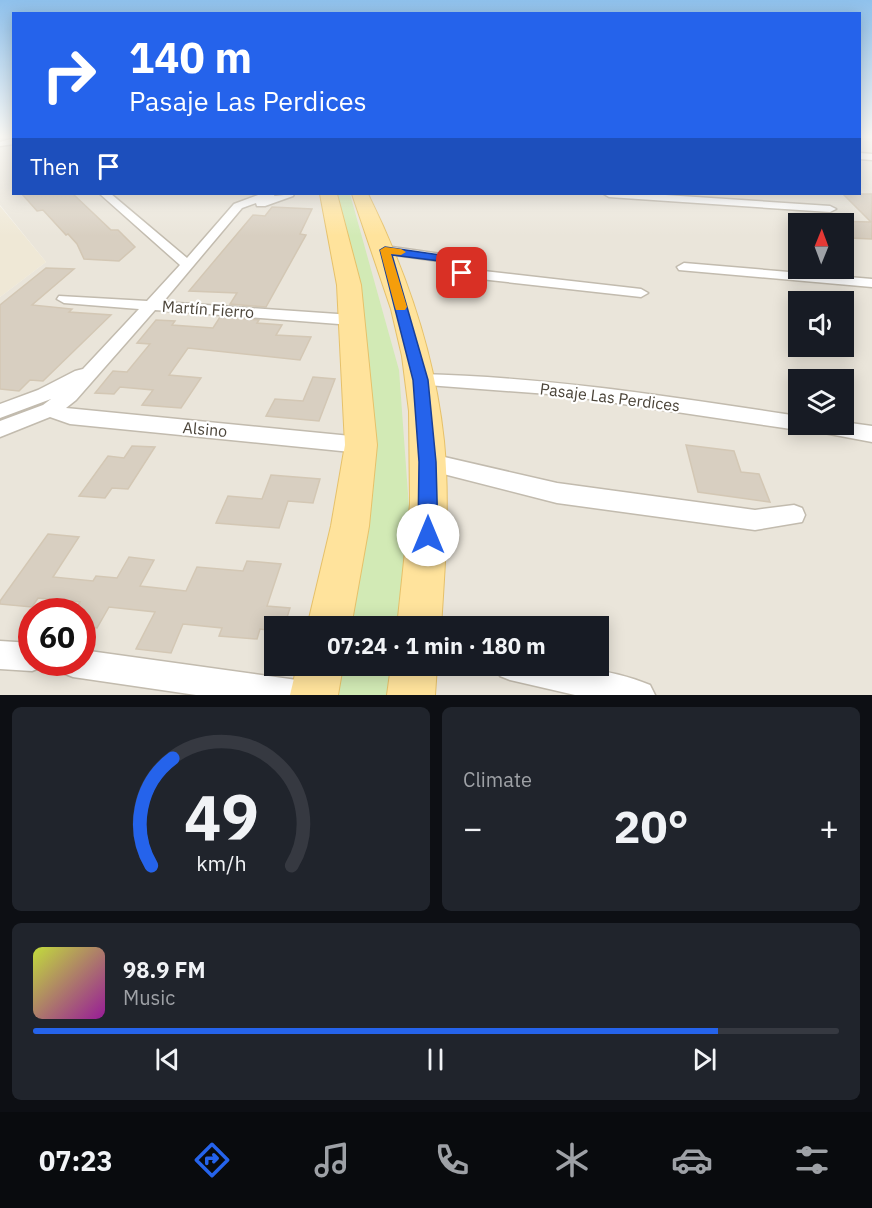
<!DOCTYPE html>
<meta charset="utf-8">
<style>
:root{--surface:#171b24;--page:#20242c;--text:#f1f3f6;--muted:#9ea1a6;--line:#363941;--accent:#2563eb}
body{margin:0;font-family:"IBM Plex Sans",sans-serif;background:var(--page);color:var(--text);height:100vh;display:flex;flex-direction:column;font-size:22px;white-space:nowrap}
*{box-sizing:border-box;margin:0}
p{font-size:20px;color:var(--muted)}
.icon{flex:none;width:33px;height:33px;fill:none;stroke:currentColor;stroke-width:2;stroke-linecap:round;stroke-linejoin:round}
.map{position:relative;height:695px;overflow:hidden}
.drawer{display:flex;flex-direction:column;gap:12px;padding:12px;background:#0d0f14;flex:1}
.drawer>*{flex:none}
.banner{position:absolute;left:12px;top:12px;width:849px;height:183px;border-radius:0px;box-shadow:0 3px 15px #0003;background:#2563eb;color:#fff;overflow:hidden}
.needle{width:39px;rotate:1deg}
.tools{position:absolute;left:788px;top:213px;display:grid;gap:12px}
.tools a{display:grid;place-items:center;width:66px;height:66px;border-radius:0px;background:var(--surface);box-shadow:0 3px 15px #0003;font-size:30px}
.speed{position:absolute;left:18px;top:598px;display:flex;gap:12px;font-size:30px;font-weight:700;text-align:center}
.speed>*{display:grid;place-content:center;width:78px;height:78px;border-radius:50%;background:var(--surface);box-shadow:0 3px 15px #0003;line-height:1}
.speed .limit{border:9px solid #d22;background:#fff;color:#111}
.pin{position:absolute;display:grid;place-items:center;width:51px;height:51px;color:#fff;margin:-26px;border-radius:12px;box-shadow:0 3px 9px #0006}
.me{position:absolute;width:66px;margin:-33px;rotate:0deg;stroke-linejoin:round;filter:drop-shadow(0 0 4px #0008)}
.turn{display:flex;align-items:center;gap:21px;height:126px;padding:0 18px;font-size:27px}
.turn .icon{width:78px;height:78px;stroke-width:2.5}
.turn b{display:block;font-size:42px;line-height:51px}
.then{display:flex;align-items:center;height:57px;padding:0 18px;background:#0003;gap:12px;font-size:22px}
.big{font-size:45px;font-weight:700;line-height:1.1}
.drawer .tile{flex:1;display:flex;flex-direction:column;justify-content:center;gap:9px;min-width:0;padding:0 21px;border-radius:9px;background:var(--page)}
.drawer .dial{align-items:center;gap:0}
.dial svg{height:156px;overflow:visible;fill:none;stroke:var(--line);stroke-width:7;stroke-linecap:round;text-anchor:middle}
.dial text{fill:var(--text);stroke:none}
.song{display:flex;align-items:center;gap:18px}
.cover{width:72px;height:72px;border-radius:9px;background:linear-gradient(135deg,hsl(70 70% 55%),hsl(300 70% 35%))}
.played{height:6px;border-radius:3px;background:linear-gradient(90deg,var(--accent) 85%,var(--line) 85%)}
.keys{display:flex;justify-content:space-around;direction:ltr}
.heat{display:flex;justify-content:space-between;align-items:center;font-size:33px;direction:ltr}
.drawer .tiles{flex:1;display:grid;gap:12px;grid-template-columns:1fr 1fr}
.tile:last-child{grid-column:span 2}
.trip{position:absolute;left:264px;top:616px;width:345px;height:60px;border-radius:0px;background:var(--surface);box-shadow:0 3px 15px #0003;font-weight:700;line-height:60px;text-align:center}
.menu{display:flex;height:96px;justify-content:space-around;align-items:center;background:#090b0e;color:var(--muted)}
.menu .icon{width:42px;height:42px}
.menu .active{color:var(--accent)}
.menu b{font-size:27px;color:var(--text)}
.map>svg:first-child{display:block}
</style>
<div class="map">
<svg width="872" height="695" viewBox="0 0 872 695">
<rect width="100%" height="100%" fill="#f6f3ec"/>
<path fill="#eae5da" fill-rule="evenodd" d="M0,138H13L14,194H860V138H872V695H0V297L46,262L0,205ZM798,224H843V268H798ZM798,302H843V346H798ZM798,380H843V424H798ZM32,612H82V663H32ZM274,627H598V666H274Z"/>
<path fill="#efe8d6" d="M0,206L46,262L0,297Z"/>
<g fill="#d2eab5">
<path d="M332,194H350L399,370L410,521L401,627H339L370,466L335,200Z"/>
<path d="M331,666H395L390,695H324Z"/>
</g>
<g fill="#d8cfc1" stroke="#d3c7b4" stroke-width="1.5">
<path d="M22,194H73L111,230H118L135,247L119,261L84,259L77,244L68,234L66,235L43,210L37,211Z"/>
<path d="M843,194H872V239L849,238L843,232V224H835L832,221L871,222Z"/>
<path d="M272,207L312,209L300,234L306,235L266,307L230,304L237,293L189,291L253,215L265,216Z"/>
<path d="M46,268L74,269L32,305L72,309L69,312L111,315L43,381L30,380L19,391L0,389V305Z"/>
<path d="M220,317L259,320L257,323L282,325L276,335L311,337L300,360L188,348L169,375L201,378L181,408L142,405L153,390L120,387L114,394L95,393L113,371L127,372L150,344L137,343L156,320L175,321L172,325L213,328Z"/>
<path d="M313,377L335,379L319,421L266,416L275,399L303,401Z"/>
<path d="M686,445L734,451L741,472L759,474L770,502L698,492Z"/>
<path d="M132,446L155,447L128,489L112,488L105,498L79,496L108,456L124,458Z"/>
<path d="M271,475L320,479L313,503L288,501L279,528L216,523L228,496L262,499Z"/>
<path d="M48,534L79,537L53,577L93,581L96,576L117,578L129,557L154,560L140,586L186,591L197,567L243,571L247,561L281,564L267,606L290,608L284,627H274V631L260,629L257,639L219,636L222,628L183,624L171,653L136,649L155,612L109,607L97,628L82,626V612H74L80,602L38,598L32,607L0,604V601Z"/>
</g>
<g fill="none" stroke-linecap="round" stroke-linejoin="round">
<defs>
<g id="street">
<path d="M14,138V144L0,146V142Z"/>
<path d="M860,153L872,154V160L860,159Z"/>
<path d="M100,194H111L187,258L234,204L261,194H275L274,196L294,194L293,196L265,206H257L256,203L242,208L163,302L352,315L360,320L352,325L155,310L76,400L66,408L361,437L368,439L371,445L368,451L361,453L70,424L50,417L0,437V421L43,405L51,399L0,418V404L38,390L75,371L83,369L139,309L64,303L57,299L59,296L147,301L180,265Z"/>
<path d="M604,194H650L830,206L836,209L830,212L609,197Z"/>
<path d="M385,246L455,256L466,269L641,289L648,293L641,297L462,277L457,276L446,262L380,253L379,250L380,247Z"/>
<path d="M684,263L872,279V287L679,270L677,267Z"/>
<path d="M420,374C547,377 672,397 798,416V424H843V422L872,426V442L803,429L798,430L562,395L414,384L411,380L414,376Z"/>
<path d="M427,453L557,483L755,510L794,505L802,508L805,515L802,522L755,530L557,503L420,468L417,462L420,456Z"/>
<path d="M0,641L32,643V663H44L42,667L32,671L0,669Z"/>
<path d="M82,650L297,680L307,685L312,695H196L73,677L63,673L59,663H82Z"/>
<path d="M496,666C548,666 601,664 650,685L655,695H575L510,680L500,676Z"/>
</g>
<g id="primary">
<path d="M320,194H337L361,285L377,445L369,526L351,627H307L331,526L345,445L337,285Z"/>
<path d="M352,194H368C406,271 435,354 444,441C450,502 445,565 441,627H397L410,504L409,411L402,356L391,309Z"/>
<path d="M297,666H343L338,695H290Z"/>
<path d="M391,666H437L435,695H387Z"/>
</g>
</defs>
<use href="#street" stroke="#c2bbae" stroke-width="3"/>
<use href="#primary" stroke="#e6c16a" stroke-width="2"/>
<use href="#street" fill="#fff" fill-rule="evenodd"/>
<use href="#primary" fill="#ffe39c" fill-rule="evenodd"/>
</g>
<linearGradient id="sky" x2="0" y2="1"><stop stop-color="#8fc1ec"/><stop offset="0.58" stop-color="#fbfaf6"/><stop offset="1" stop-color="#fbfaf6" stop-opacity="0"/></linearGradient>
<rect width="872" height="236" fill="url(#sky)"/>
<path fill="#2563eb" stroke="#184099" stroke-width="1.5" d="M385,247L454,257L468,273L466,275H458L447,262L392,255L428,380L436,462L438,535L435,542L428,544L421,542L418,535L419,462L413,380L380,250Z"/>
<path fill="#f59e0b" d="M385,247L401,249L406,252L401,255L391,254L407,307L405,310H396L395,307L380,250Z"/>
<g text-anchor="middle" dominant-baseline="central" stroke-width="4.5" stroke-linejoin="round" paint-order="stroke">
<g font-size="16" fill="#4b4439" stroke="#fff">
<text transform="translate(208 309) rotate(4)">Martín Fierro</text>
<text transform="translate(610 397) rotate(7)">Pasaje Las Perdices</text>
<text transform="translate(205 429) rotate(5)">Alsino</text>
</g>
</g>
</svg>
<div class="tools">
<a><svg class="needle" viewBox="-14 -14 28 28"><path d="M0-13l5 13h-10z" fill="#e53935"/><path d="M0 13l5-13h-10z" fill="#9ea1a6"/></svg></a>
<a><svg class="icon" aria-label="sound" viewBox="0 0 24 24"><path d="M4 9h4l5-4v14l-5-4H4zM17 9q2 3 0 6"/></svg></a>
<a><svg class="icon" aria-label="layers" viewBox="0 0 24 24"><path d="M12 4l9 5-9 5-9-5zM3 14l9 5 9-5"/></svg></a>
</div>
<div class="speed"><div class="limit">60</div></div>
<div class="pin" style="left:462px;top:273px;background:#d93025"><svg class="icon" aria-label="arrive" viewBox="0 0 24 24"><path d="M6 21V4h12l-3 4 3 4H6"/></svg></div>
<svg class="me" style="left:428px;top:535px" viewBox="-20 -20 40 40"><circle r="19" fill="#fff"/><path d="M0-13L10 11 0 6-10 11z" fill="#2563eb"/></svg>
<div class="trip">07:24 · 1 min · 180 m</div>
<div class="banner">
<div class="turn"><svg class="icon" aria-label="right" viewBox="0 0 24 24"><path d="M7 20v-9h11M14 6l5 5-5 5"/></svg><div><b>140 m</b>Pasaje Las Perdices</div></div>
<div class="then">Then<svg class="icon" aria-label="arrive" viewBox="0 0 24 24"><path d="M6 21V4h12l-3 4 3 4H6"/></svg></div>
</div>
</div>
<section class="drawer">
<div class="tiles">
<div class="tile dial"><svg viewBox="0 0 100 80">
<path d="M14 69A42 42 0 1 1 86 69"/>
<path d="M14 69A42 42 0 0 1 25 14" stroke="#2563eb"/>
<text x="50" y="56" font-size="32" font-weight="700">49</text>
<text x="50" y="72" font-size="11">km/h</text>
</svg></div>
<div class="tile"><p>Climate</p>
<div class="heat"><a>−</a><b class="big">20°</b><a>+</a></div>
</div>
<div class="tile">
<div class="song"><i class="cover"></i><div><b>98.9 FM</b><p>Music</p></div></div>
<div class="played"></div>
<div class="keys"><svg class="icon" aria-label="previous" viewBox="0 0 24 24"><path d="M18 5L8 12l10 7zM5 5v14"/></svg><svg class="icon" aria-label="pause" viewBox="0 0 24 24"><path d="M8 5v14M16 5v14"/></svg><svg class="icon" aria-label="next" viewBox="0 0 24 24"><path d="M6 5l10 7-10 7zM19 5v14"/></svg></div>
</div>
</div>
</section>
<nav class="menu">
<b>07:23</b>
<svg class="icon active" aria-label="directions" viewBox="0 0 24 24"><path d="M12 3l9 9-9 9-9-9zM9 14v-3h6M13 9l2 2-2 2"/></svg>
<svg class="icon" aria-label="music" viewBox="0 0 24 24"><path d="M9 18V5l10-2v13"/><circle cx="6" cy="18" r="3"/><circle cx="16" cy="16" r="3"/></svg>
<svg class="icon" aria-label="phone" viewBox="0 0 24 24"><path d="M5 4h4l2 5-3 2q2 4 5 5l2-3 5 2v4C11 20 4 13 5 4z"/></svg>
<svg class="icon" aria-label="climate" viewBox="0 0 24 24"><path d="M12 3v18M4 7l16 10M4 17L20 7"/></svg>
<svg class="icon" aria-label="car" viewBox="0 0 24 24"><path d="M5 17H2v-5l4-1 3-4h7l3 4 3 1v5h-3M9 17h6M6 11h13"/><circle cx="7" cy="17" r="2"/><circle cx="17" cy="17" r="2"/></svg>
<svg class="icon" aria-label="filters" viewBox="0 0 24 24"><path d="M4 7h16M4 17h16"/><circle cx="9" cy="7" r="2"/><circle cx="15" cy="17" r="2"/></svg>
</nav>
